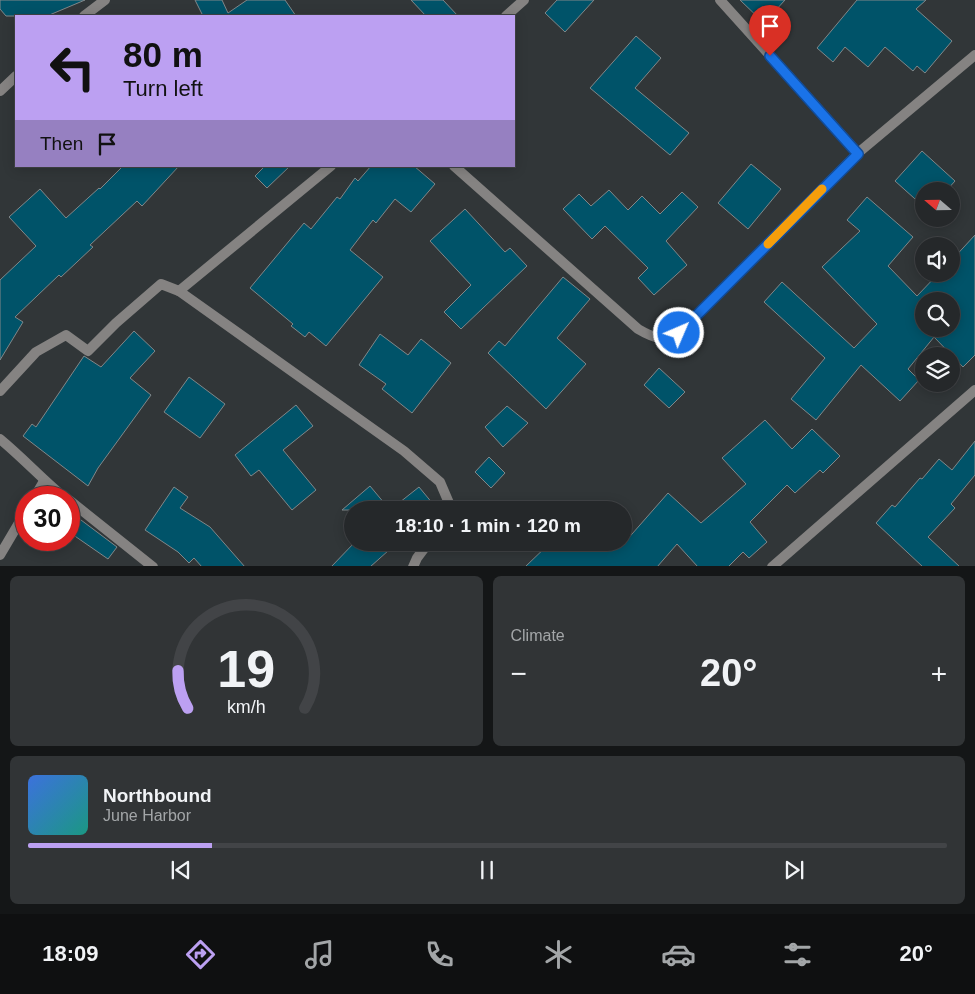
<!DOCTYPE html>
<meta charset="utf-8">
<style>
:root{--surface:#25282a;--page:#313436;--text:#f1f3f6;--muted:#a3a6a8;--line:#424447;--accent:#bca0f2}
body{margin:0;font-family:Helvetica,sans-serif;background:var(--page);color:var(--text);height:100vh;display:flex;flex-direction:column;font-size:19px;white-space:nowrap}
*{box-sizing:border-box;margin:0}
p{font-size:16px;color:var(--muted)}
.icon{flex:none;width:28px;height:28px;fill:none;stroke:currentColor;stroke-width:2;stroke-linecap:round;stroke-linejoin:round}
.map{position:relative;height:566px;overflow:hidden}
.drawer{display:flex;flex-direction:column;gap:10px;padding:10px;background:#141617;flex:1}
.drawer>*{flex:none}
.banner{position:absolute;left:15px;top:15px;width:500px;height:152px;border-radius:0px;box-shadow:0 2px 12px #0003,0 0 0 1px var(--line);background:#bca0f2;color:#111;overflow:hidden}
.needle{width:32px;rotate:290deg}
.buttons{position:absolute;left:915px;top:182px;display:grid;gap:10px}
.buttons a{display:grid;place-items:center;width:45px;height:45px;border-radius:50%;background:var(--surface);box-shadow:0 2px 12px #0003,0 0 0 1px var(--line);font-size:25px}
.speed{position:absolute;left:15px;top:486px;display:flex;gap:10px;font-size:25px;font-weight:700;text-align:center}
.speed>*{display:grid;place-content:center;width:65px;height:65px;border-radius:50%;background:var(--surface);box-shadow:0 2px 12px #0003,0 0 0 1px var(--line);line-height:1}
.speed .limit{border:8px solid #d22;background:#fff;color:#111}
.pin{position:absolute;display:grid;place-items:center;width:42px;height:42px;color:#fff;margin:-51px -21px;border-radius:50% 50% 50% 0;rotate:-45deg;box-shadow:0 0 5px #0007}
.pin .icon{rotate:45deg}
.me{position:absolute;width:55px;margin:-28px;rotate:45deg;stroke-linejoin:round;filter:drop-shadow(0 0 4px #0008)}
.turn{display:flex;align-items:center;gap:18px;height:105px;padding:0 25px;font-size:22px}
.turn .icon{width:65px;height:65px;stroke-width:2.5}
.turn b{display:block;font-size:35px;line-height:42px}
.then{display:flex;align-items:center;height:48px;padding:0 25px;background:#0003;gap:10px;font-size:19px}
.big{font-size:38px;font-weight:700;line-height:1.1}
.drawer .card{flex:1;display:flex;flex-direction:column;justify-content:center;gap:8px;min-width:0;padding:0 18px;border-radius:8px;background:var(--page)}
.drawer .dial{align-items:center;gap:0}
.dial svg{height:130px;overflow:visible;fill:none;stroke:var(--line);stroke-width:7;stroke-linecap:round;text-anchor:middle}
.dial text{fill:var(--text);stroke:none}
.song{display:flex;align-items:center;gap:15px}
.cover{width:60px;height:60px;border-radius:8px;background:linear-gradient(135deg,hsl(220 70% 55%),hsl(170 70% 35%))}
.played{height:5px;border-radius:2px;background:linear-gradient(90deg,var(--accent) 20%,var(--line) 20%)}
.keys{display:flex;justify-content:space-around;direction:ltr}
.heat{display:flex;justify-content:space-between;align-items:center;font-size:28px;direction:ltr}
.drawer .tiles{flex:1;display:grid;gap:10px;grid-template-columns:1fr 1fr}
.card:last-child{grid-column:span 2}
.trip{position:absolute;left:344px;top:501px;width:288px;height:50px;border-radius:25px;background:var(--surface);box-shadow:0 2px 12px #0003,0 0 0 1px var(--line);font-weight:700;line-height:50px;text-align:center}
.tab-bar{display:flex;height:80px;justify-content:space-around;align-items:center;background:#0f1011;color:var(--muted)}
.tab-bar .icon{width:35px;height:35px}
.tab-bar .on{color:var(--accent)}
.tab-bar b{font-size:22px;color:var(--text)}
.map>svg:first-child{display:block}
</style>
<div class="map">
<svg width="975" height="567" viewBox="0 0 975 567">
<rect width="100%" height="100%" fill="#313638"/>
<g fill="#005369" stroke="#818789" fill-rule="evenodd">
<path d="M0,0H85L47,16H6L0,9Z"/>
<path d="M195,0H222L228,13L247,0H285L296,16H203Z"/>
<path d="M411,0H443L458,16H426Z"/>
<path d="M557,0H594L565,32L545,13Z"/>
<path d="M740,0H785L764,23Z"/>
<path d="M857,0H926L916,9L952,41L925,73L917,66L913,71L885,47L868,67L845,47L833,62L817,48Z"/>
<path d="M636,36L661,58L635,88L689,133L670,155L590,88Z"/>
<path d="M922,151L955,181L946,191H924V207L895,181Z"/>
<path d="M751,164L781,189L748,229L718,203Z"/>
<path d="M123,166H179L142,206L137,201L90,245L93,247L61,277L59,275L15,317L23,322L0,360V280L36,246L9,217L40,189L66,218L99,188L100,189Z"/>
<path d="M265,166H290L267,188L255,176Z"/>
<path d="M371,166H414L435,184L411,212L395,199L376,223L373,220L350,250L383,277L326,346L309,332L305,337L291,326L293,324L250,288L304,223L311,229L337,197L340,199L355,178L358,181Z"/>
<path d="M609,190L628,210L642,196L660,214L682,192L698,207L666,241L687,265L654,295L638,278L648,268L605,226L592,239L563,209L579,194L591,206Z"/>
<path d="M867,197L913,237L888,266L917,296L938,274H951V261L975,235V355L963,367L934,337L908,369L919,380L900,401L861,365L816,420L791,399L825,358L764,302L782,282L854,348L877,324L822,267L860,231L847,220ZM924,301H951V329H924Z"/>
<path d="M465,209L505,252L510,248L527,266L461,329L444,312L471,285L430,241Z"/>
<path d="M563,277L590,299L557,338L586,364L546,409L488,353L499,341L505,346Z"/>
<path d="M134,331L155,351L130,378L151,395L98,468L88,486L23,436L32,424L36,427L84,356L101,367Z"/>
<path d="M380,334L408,355L421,339L451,363L412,413L382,389L386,384L359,365Z"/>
<path d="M659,368L685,392L669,408L644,385Z"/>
<path d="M189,377L225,404L200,438L164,412Z"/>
<path d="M296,405L313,426L283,450L316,490L292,510L259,470L251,476L235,455Z"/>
<path d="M507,406L528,423L503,447L485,427Z"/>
<path d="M765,420L792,449L812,429L840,456L823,473L820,470L795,493L787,485L750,522L767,542L749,558L743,552L728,567H698L677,544L657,567H525L551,542H625L668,493L701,523L746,484L722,458Z"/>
<path d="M975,441V475L951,504L955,508L928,537L960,567H923L876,523L892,505L895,507L920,478L922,479L939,459L952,470Z"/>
<path d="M489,457L505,473L491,488L475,472Z"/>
<path d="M370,486L390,510H342Z"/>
<path d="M174,487L188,497L180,508L210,527L245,567H202L194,558L189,563L178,552L145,530Z"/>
<path d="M419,487L438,510H390Z"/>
<path d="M69,511L117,547L108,559L69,532Z"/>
<path d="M355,542H398L370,567H331Z"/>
</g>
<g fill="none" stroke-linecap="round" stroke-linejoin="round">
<g stroke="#858382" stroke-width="10">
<path d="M720,0L858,153"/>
<path d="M84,16L105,0"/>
<path d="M506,16L524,0"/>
<path d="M0,91L16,76"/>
<path d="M454,166L638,329C655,339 661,340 679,333L858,153L975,55"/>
<path d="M179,291L331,166"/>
<path d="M0,391L36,352L66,335L88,351L116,323L161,284L179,291L404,451L440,482L452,510"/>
<path d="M0,439C23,458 42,479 65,498"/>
<path d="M34,498L44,481"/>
<path d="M69,500L153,567"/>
<path d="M0,555L26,511"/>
<path d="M413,567L417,558L429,542"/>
<path d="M772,567L975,390"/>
</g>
</g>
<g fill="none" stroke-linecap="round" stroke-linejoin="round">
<defs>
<path id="route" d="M679,333L858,154L770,56"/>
</defs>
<use href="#route" stroke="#114b97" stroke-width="12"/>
<use href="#route" stroke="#1a73e8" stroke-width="9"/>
<path stroke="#f59e0b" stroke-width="9" d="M768,244L822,189"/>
</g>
</svg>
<div class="buttons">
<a><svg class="needle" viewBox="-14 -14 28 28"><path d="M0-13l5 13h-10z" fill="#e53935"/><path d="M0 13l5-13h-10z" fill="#a3a6a8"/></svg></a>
<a><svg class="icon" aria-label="sound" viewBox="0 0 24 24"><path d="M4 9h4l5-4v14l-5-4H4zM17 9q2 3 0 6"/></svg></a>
<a><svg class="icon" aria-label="search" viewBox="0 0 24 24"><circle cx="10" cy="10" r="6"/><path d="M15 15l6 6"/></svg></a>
<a><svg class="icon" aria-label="layers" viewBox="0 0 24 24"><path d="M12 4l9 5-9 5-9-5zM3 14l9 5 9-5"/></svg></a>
</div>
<div class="speed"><div class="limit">30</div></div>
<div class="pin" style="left:770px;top:56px;background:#d93025"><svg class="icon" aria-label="arrive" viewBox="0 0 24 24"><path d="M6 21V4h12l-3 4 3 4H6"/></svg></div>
<svg class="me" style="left:679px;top:333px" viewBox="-20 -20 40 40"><circle r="17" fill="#1a73e8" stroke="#fff" stroke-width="3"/><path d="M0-11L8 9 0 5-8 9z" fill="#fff"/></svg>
<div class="trip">18:10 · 1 min · 120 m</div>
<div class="banner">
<div class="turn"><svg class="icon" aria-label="left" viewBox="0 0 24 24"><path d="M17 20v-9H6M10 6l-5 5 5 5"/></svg><div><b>80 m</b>Turn left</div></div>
<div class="then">Then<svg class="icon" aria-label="arrive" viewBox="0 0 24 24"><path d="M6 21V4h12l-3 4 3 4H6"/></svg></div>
</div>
</div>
<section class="drawer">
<div class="tiles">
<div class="card dial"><svg viewBox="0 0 100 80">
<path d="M14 69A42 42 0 1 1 86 69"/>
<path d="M14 69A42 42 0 0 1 8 46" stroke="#bca0f2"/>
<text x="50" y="56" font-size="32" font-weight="700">19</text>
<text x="50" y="72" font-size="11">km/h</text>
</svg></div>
<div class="card"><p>Climate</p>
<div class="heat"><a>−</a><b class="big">20°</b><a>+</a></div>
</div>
<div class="card">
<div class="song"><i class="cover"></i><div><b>Northbound</b><p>June Harbor</p></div></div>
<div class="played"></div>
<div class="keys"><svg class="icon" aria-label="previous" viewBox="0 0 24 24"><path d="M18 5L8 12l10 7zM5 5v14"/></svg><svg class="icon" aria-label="pause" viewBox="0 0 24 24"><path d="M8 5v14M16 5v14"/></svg><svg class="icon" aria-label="next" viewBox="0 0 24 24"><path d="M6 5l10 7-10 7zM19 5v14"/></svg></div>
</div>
</div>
</section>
<nav class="tab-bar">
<b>18:09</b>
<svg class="icon on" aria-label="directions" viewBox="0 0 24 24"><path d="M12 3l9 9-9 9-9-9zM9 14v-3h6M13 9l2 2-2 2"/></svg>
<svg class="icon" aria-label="music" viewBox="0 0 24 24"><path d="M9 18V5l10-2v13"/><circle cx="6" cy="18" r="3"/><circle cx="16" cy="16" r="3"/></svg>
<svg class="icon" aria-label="phone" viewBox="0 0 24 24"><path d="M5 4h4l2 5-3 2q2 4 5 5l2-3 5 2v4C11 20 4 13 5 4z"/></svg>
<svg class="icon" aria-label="climate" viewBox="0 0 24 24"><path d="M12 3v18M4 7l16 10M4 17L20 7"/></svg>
<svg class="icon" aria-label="car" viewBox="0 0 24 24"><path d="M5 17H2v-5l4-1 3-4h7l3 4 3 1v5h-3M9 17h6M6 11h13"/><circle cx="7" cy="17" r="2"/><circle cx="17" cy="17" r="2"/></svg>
<svg class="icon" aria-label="filters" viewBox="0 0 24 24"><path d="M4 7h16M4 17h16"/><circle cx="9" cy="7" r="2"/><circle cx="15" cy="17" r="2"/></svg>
<b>20°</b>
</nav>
